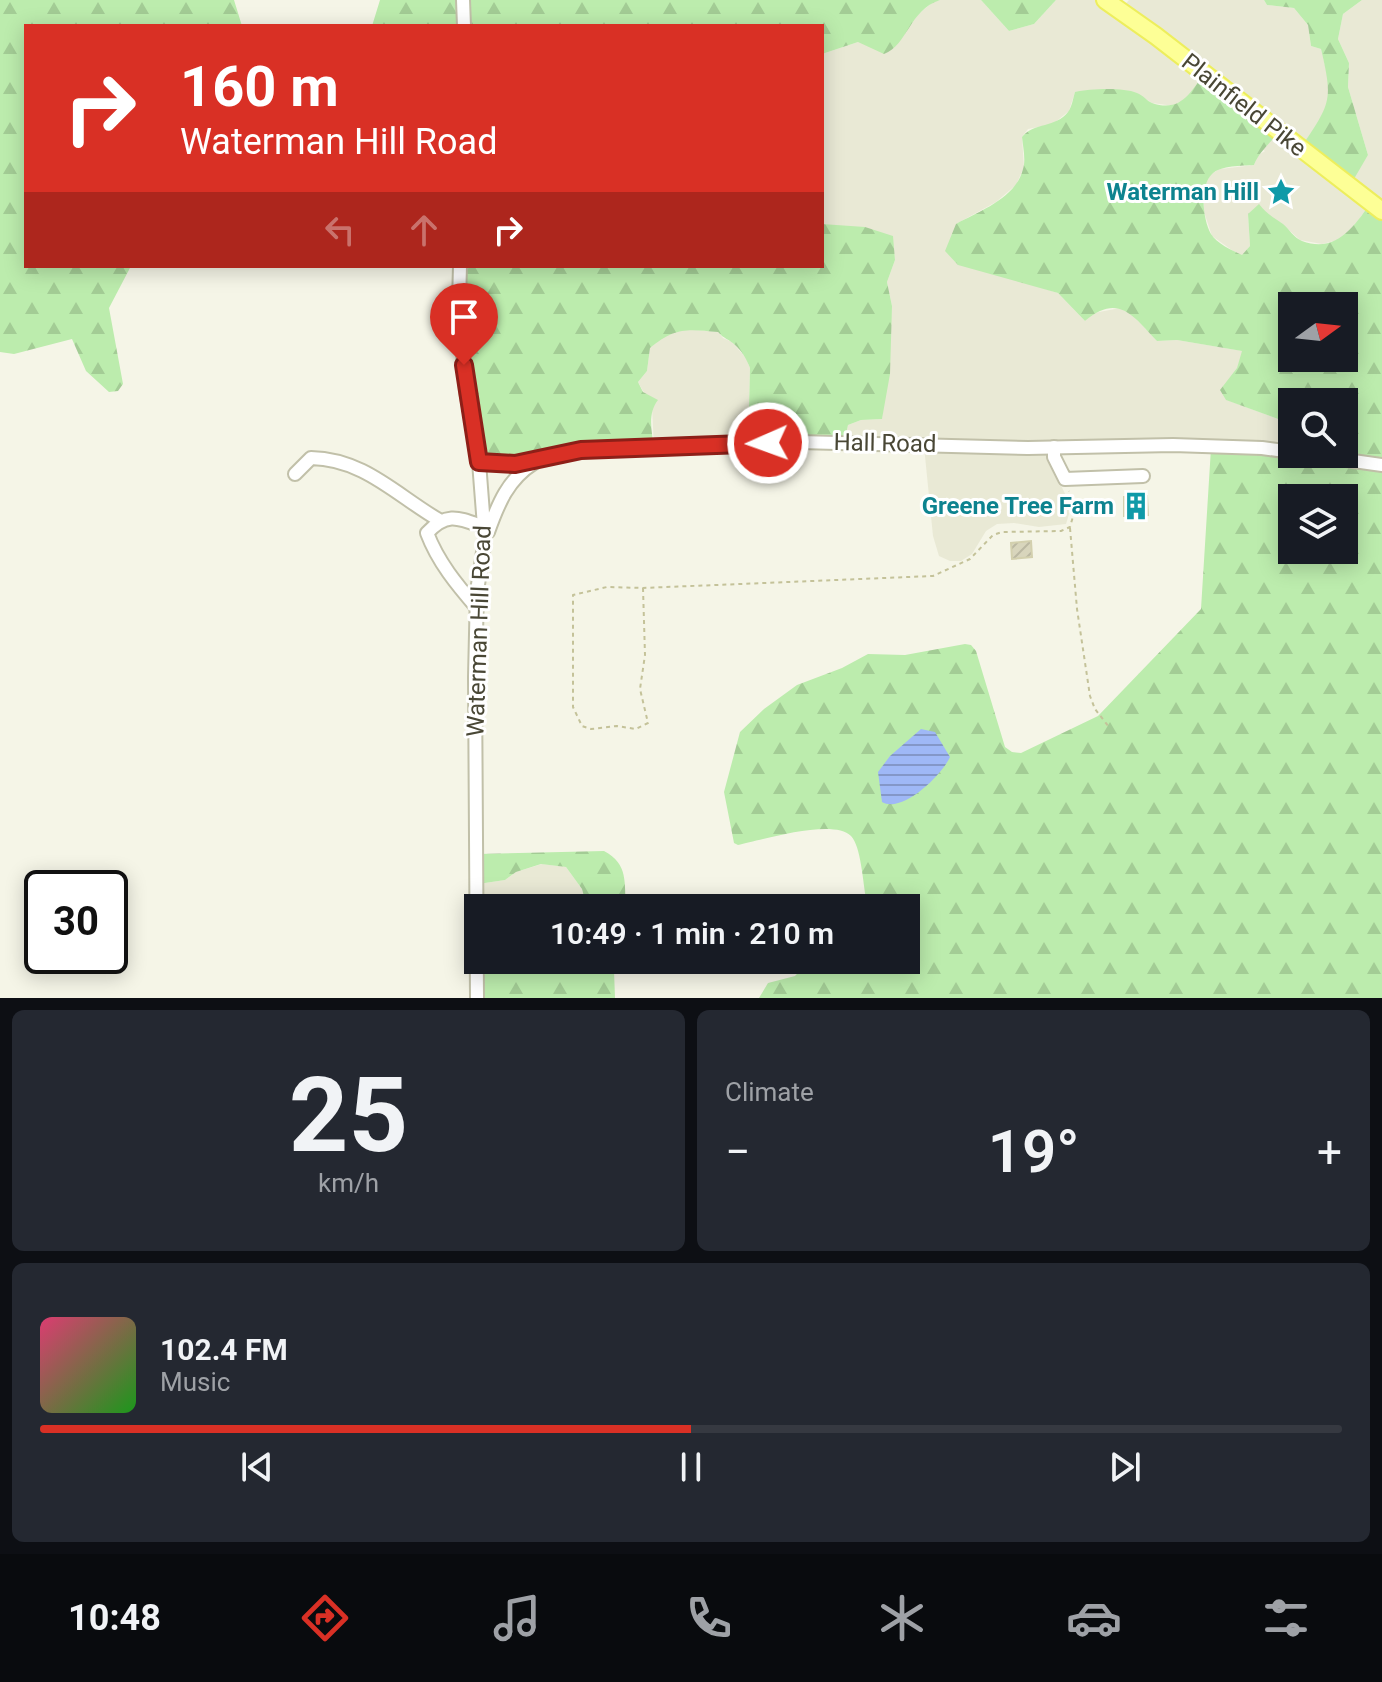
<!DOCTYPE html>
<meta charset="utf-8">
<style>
:root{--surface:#171b24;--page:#242831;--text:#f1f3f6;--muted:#9ea1a6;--line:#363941;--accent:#d93025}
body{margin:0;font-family:Roboto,sans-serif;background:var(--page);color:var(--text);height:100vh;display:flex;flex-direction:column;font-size:30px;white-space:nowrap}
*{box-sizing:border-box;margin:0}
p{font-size:26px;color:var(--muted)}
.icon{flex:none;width:44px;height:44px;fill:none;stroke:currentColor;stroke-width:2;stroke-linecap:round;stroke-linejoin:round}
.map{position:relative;height:998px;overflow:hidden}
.sheet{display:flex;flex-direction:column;gap:12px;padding:12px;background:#0d0f14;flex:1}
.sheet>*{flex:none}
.banner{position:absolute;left:24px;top:24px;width:800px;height:244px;border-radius:0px;box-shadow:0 4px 20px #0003;background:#d93025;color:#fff;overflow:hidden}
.needle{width:52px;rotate:75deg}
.tools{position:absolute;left:1278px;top:292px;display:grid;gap:16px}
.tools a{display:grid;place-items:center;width:80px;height:80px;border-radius:0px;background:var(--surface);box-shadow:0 4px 20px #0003;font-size:40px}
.speed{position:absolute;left:24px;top:870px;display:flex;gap:16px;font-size:40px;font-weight:700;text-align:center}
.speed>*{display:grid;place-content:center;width:104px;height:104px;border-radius:50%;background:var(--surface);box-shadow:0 4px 20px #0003;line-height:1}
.speed .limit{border:4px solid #111;border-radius:12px;background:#fff;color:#111}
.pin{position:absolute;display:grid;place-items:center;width:68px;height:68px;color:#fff;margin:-82px -34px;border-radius:50% 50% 50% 0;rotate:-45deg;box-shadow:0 0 8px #0007}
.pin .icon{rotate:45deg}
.me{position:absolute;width:88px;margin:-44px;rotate:268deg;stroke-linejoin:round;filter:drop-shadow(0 0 6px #0008)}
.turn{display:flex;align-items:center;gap:28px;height:168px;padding:0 24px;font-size:36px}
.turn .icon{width:104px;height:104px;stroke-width:2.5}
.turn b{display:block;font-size:56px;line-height:68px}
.lanes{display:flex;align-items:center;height:76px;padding:0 24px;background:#0003;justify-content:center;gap:40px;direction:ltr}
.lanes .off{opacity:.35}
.big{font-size:60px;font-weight:600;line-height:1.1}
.sheet .tile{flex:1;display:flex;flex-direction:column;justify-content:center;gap:12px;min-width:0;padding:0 28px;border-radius:12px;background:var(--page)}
.sheet .dial{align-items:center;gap:0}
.dial b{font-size:104px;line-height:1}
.song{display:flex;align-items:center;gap:24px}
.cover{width:96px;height:96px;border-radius:12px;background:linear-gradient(135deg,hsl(340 70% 55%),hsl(120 70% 35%))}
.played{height:8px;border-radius:4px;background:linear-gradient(90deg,var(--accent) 50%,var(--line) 50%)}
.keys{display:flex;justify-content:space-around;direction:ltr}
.heat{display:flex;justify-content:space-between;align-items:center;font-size:44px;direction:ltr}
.sheet .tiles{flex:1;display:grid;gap:12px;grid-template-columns:1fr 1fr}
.tile:last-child{grid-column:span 2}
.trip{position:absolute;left:464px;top:894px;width:456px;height:80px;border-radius:0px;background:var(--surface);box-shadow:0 4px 20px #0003;font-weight:600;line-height:80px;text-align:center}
.tab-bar{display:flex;height:128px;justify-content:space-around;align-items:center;background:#090b0e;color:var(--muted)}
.tab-bar .icon{width:56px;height:56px}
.tab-bar .current{color:var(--accent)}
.tab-bar b{font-size:36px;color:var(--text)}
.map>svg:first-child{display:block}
</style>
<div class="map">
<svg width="1382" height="998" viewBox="0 0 1382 998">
<defs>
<pattern id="forest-firs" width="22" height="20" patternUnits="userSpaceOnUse" patternTransform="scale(2)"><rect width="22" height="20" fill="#bcecad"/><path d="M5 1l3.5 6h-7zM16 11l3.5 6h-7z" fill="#a3cc95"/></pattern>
<pattern id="water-rules" width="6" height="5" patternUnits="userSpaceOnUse" patternTransform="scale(2)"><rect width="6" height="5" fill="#9fb8f6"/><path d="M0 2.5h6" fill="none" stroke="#8497c8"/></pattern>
<pattern id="building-hatch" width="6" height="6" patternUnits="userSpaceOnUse" patternTransform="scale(2)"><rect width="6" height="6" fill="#d8d5bc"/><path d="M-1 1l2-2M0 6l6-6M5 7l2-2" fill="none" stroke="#bbb8a2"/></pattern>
</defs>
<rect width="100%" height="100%" fill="#f5f5e7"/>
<g fill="#e9e9d5">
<path d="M940,0H981L1009,31L1034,24L1056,0H1106L1121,9L1129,0H1264L1267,5L1294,8L1308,25L1311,46L1321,49L1330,86L1327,110L1302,146L1350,183L1368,155L1348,87L1349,63L1338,39L1343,14L1362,0H1382V207L1372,201L1350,232L1338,240L1322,244L1300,240L1281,223L1270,218L1248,214L1250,246L1242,256L1236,253L1212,236L1204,212V187L1211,174L1220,169L1254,165L1257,156L1265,151L1186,101L1174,106L1152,103L1136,93L1102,90L1075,92L1069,111L1053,124L1028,129L1022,137L1024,167L1016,185L996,202L956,224L1039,287L1058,293L1085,321L1094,313L1120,308L1128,310L1157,341L1177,340L1243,351L1227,400L1278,419V450H1044L1068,500L1069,514L1066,524L1039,527L1014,523L997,524L986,531L972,554L961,561H950L939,556L933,536L924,446L844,444L848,425L861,420L882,419L892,306L887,282L895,260L892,236L822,224V54L858,42L906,33L910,21L933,2Z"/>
<path d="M684,329L718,332L723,338L732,342L746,358L750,368L748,446L654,448L652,407L638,382L647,371L650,348L665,335Z"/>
<path d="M542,864L566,867L582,889L587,908H478V884L505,880L516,872Z"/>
<path d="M479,960H561L553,966L509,973H479Z"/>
</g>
<g fill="url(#forest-firs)" fill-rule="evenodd">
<path d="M0,0H234L242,26H26V266H131L109,308L123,384L118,391L109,392L86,371L72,339L14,354L0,352Z"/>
<path d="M380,0H940C909,10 908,45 884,54L858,42L822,54V26H372Z"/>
<path d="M981,0H1056L1034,24L1009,31Z"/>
<path d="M1264,0H1362L1343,14L1338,39L1349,63L1348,87L1368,155L1351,184L1302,146C1331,103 1333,100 1321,49L1311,46L1308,25L1294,8L1267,5Z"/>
<path d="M1205,72L1281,130C1272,141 1259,152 1254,165C1242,166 1221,165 1212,174C1199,187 1203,220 1211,234C1216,243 1233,251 1242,255L1250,246L1248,214L1259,204C1267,214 1273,217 1283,224C1289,229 1294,238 1302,241C1337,254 1355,225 1372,201L1382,208V998H759L768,983L795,976L810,960H906V908H853L866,898C863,883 861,846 851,836C833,818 762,840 738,845L734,843L724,792L740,732L764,709L797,685L842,668L868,654L905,655L965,644L971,645L976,651L1005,747L1012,752L1021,753L1098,716L1201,609L1211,448L1278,449V419L1226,400L1220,390L1237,368L1242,351L1177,340L1157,341C1134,317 1119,292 1085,321L1058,293L958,265L945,251L956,224C980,211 1016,198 1023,169C1026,160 1023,147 1022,137C1034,122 1056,128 1068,112C1072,107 1073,98 1075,92C1090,89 1122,87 1137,93C1143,95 1147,101 1152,103C1181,113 1191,92 1205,72ZM1292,306H1344V358H1292ZM1292,402H1344V454H1292ZM1292,498H1344V550H1292Z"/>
<path d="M822,224L865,227L893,236L895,260L887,282L892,306L890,374L882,419L861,420L848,425L844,444L748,446L750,368C747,360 742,351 735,345C729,339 724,339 718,332C687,329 675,327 650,348L647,371L638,382L643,392L658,400C647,414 652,432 654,448L485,464L466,393L461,266H822Z"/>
<path d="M604,851C629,864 624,883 626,908H587L582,889L566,867L541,864L516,872L505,880L478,884V854Z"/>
<path d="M561,960H617L614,970L615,998H479V973C504,973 540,976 561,960Z"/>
</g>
<path fill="url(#water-rules)" d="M921,729L935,732L950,757C942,775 902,814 882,802L878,772L890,756Z"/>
<g fill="url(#building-hatch)" stroke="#d3d0ae" stroke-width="2">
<path d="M1147,496L1148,515L1124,516V497Z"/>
<path d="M1031,541L1032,557L1012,559L1011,543Z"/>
</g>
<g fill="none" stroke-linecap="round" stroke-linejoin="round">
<defs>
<g id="minor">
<path d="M463,0L464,26"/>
<path d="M460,266L459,302L466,391L479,462L485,539L477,591L475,677L477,998"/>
<path d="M1054,447V457L1065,479L1143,476"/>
<path d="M1304,454L1382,465"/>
<path d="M479,462L515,464L581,450L799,442L1028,448L1173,445L1262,448L1292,452"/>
<path d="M295,474L311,458C364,459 396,495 439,520"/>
<path d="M488,532C498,504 508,479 534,463"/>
<path d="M477,608C457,585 438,562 427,533C447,511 459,518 484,527"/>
</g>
<path id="major" d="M1105,0L1156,36L1382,211"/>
</defs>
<use href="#minor" stroke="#c1c0a9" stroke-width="16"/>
<use href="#major" stroke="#edee5d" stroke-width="20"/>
<g stroke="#c4c299" stroke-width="2" stroke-dasharray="4 4" stroke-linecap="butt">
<path d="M1070,528L1077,609L1090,696L1095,709L1109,727"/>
<path d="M643,588L645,655L640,689L648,723L636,729L617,726L591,729L582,726L573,707V595L607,587L643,588L933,576L970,559L993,535L1002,532L1061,531L1070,527L1074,513L1069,491"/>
</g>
<use href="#minor" stroke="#fff" stroke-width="12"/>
<use href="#major" stroke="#fdff96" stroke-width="16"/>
</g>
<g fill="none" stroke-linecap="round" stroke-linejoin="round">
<defs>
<path id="route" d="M464,365L479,462L515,464L581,450L768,443"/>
</defs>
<use href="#route" stroke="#8d1f18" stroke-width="20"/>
<use href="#route" stroke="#d93025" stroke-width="14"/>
</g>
<defs>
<symbol id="sight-bare" viewBox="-9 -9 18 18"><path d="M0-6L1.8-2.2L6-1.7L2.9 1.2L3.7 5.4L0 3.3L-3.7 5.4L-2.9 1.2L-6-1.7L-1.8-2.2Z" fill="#0f9aa8" stroke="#fff" stroke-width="2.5" paint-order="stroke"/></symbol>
<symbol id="building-bare" viewBox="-9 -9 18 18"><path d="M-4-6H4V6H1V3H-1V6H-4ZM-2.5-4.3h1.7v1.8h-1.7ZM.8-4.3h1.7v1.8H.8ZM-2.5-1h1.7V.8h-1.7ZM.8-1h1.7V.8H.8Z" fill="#0f9aa8" stroke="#fff" stroke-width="2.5" paint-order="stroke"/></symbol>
</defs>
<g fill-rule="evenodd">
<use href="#sight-bare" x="1261" y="172" width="40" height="40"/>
<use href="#building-bare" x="1116" y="486" width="40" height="40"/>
</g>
<g text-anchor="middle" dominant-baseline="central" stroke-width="6" stroke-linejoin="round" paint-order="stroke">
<g font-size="24" fill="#494735" stroke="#fff">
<text transform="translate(1244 105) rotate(38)">Plainfield Pike</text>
<text transform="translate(885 443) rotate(1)">Hall Road</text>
<text transform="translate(479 631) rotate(-88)">Waterman Hill Road</text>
</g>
<g font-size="24" font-weight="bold" fill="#0d838f" stroke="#fff" text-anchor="end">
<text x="1259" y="192">Waterman Hill</text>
<text x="1114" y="506">Greene Tree Farm</text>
</g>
</g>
</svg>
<div class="tools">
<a><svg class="needle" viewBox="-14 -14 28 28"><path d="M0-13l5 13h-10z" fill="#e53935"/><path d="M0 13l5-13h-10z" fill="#9ea1a6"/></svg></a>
<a><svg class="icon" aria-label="search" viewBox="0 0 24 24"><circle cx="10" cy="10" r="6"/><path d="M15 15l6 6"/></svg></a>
<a><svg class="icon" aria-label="layers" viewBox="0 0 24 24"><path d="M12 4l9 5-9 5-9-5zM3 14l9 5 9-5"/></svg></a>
</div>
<div class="speed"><div class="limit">30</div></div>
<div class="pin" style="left:464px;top:365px;background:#d93025"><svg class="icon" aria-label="arrive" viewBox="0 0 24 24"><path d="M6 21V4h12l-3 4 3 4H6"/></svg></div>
<svg class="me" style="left:768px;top:443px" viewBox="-20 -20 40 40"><circle r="17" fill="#d93025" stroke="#fff" stroke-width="3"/><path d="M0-11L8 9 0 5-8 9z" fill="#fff"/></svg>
<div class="trip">10:49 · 1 min · 210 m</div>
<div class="banner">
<div class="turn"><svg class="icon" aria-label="right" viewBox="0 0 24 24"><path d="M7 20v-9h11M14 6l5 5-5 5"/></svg><div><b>160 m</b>Waterman Hill Road</div></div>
<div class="lanes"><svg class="icon off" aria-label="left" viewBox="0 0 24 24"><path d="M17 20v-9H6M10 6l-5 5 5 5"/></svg><svg class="icon off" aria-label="ahead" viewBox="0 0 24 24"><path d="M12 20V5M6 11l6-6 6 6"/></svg><svg class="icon" aria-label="right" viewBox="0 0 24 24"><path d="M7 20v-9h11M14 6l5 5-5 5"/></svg></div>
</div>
</div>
<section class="sheet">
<div class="tiles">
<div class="tile dial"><b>25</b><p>km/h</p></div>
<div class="tile"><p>Climate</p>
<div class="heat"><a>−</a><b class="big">19°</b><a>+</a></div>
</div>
<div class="tile">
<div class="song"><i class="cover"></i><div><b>102.4 FM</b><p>Music</p></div></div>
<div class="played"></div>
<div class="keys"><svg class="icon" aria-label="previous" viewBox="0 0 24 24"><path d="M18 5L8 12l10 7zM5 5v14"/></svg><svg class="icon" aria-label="pause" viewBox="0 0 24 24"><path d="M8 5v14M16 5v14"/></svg><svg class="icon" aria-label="next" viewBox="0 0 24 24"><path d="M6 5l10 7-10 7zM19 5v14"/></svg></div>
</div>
</div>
</section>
<nav class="tab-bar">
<b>10:48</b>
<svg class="icon current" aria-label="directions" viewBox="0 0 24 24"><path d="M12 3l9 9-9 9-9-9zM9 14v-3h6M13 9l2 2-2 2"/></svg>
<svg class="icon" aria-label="music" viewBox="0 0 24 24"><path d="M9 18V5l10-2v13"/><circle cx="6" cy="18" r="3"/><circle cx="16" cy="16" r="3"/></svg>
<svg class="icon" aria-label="phone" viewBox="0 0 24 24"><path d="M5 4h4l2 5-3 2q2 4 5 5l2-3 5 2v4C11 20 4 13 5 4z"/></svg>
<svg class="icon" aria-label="climate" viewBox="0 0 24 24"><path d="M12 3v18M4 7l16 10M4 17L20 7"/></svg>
<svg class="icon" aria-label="car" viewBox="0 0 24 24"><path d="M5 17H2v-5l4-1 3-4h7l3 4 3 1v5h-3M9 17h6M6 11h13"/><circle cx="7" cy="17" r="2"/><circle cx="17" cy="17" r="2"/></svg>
<svg class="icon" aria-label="filters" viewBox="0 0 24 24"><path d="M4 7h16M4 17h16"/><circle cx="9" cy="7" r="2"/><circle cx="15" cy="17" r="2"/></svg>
</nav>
